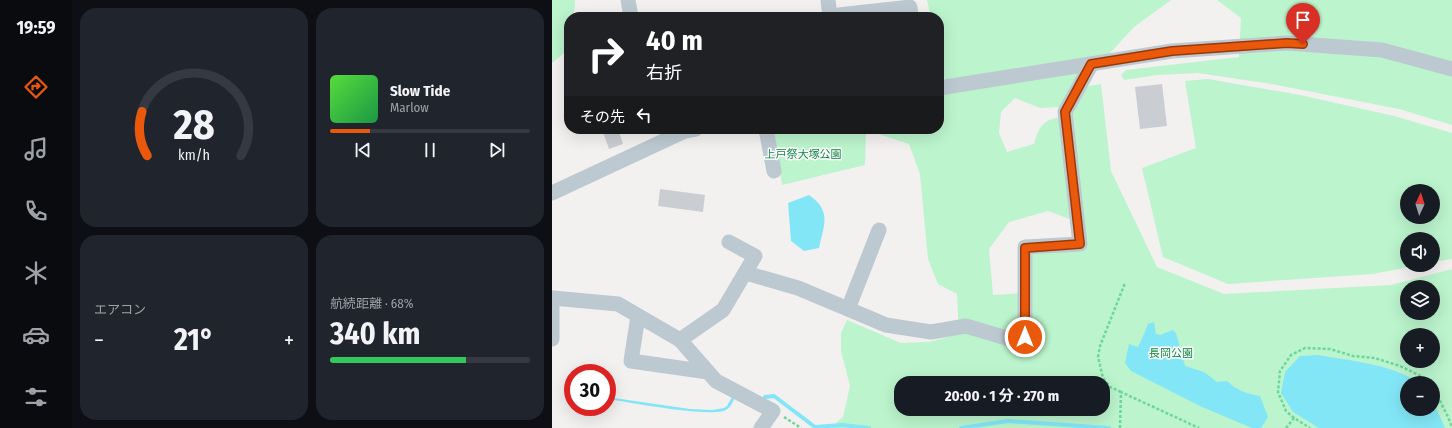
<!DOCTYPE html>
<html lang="ja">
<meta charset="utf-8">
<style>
:root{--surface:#171b24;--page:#20242c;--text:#f1f3f6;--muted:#9ea1a6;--line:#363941;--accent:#ea580c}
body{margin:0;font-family:"Fira Sans Condensed","Noto Sans JP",sans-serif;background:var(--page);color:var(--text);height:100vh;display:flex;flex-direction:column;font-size:15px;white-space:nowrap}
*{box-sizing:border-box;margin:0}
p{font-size:13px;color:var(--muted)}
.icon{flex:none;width:22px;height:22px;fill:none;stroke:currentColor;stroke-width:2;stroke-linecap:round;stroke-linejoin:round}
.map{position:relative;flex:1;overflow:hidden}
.panel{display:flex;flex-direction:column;gap:8px;padding:8px;background:#0d0f14;width:480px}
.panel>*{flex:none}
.hud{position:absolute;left:12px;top:12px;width:380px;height:122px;border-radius:16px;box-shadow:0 4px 16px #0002;background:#202124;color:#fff;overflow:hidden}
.needle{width:26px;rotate:4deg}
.tools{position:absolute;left:848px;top:184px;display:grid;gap:8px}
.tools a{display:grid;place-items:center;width:40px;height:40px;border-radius:50%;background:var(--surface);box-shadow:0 4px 16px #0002;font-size:20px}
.speed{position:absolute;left:12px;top:364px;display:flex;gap:8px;font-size:20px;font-weight:700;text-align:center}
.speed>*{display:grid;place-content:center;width:52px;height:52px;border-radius:50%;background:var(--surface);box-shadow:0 4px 16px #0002;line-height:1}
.speed .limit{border:6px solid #d22;background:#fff;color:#111}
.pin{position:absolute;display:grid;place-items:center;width:34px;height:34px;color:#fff;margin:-41px -17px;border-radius:50% 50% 50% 0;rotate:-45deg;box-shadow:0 0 4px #0007}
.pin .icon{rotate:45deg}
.me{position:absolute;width:44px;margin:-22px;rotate:0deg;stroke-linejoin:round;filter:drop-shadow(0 0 3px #0008)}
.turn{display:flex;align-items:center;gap:14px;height:84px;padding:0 16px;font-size:18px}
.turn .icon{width:52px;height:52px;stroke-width:2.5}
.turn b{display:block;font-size:28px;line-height:34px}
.then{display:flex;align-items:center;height:38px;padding:0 16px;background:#0003;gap:8px;font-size:15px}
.big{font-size:30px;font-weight:700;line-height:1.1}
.panel .card{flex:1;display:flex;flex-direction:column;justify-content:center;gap:6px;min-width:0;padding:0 14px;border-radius:16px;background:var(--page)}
.panel .dial{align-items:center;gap:0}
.dial svg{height:104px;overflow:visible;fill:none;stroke:var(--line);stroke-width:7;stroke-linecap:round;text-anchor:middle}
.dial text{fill:var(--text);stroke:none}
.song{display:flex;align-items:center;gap:12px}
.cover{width:48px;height:48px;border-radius:6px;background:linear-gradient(135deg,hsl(110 70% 55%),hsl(140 70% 35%))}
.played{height:4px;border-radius:2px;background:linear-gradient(90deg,var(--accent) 20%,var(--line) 20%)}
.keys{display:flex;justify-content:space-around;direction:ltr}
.heat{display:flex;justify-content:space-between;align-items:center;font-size:22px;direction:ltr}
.charge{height:6px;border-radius:3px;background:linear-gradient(90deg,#34c759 68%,var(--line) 0)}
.panel .tiles{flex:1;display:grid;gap:8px;grid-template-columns:repeat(2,1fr)}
.trip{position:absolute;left:342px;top:376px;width:216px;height:40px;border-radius:16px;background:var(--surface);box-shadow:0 4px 16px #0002;font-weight:700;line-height:40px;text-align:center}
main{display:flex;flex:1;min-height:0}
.dock{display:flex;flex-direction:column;width:72px;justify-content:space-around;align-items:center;background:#090b0e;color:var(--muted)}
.dock .icon{width:28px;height:28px}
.dock .current{color:var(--accent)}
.dock b{font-size:18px;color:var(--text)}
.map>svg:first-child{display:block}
</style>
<main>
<nav class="dock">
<b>19:59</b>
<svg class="icon current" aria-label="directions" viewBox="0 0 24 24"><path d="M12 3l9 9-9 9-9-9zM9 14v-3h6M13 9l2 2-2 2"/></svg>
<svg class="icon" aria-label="music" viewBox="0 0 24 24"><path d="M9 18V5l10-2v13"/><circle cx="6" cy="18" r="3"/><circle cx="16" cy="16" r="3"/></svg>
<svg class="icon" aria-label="phone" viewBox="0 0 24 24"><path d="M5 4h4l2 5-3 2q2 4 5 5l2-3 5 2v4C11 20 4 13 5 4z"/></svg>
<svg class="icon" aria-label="climate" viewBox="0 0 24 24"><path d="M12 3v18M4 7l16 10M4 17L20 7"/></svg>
<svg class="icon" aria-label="car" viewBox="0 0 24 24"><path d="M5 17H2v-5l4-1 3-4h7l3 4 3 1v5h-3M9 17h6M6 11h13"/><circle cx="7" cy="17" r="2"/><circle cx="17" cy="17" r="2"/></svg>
<svg class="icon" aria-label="filters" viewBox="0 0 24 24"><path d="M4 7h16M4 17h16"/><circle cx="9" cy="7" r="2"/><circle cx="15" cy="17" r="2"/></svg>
</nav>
<section class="panel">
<div class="tiles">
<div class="card dial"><svg viewBox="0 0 100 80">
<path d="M14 69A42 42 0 1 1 86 69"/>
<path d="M14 69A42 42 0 0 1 10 35" stroke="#ea580c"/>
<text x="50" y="56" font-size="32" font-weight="700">28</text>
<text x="50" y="72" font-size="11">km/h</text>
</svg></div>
<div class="card">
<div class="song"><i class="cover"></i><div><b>Slow Tide</b><p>Marlow</p></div></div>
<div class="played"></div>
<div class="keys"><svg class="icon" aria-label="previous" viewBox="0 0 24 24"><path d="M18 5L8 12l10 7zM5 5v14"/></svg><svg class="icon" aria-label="pause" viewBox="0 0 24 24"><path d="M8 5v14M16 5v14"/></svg><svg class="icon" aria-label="next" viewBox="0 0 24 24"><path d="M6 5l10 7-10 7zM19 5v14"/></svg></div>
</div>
<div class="card"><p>エアコン</p>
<div class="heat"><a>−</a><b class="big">21°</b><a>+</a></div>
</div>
<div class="card"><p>航続距離 · 68%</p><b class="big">340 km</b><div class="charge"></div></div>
</div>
</section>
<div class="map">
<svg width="900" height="428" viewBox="0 0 900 428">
<rect width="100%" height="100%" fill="#f3f0f0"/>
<g fill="#bbf4cd" fill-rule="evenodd">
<path d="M0,0H23L22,17H17V49L0,63Z"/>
<path d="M375,0H619L582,27L508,107L488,108L463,98L449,112L447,133L455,152L482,144C488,123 492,120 513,116L526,222L496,211L457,222L437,249L441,295L477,293L479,253L535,246L515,117L531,87L549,84L559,171L605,267L672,294L839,285L900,269V428H278L291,417L298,386L289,351V333L295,320L349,343L377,342L407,334L405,294L386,284L376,259L368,174L357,144L314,130L313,165L230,185L222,129H387V82L393,80L387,61V17H379ZM855,287H881V313H855ZM855,335H881V361H855ZM349,383H551V409H349ZM855,383H881V409H855Z"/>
<path d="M665,0H900V125L847,109L720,84L646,73L606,75L572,80L569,75L574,70L687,57L689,18Z"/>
<path d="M656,79L748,95L842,116L900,133V259L881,262V239H855V265H868L821,274L676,284L611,257L590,168L644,148L633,81ZM855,191H881V217H855Z"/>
</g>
<g fill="#83e6f6">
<path d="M257,195C280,211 272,225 267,248L252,251L239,241L236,203Z"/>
<path d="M602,322L604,334L608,335L621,330L624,333L633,366L652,372L665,382L675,381C686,391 693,393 708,396L716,417L709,428H700L650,407L579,371L573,363L577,344L586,347L592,334L596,324Z"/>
<path d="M766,355C794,360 845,365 866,383H855V409H881V401L893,428H767L741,412L729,393L733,372L748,356Z"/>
<path d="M55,397L138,409L160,410L172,408L175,406L180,397H183C181,402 179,407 174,410C159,418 76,402 55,399Z"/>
</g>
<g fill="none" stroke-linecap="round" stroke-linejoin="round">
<g stroke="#83e6f6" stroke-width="4">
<path d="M213,397L222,396L263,427L290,425L317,428"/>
<path d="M409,428L456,421L557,428"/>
</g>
</g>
<g fill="#caced3">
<path d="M610,84L615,126L588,129L583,87Z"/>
<path d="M50,129H66L71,144L57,149Z"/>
<path d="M87,129H105V132L88,134Z"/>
<path d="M108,189L153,195L151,212L106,206Z"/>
</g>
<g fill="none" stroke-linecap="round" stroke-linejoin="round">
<g stroke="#6ed79c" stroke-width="2.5" stroke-dasharray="3 2" stroke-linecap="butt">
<path d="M881,387L896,417L900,427"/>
<path d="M569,392L558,387L551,378L546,357L548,346L573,283"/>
<path d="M232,417L249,428"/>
<path d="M742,418L734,411L726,392L728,371L739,355L753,348L778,349L801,356L823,358L848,366L873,378L877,383"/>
<path d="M568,428L569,392L647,428"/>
<path d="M734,428L742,418L758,428"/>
</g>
<g stroke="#bdc9d1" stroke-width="15">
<path d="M76,0L79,17"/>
<path d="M276,0L278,16L358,7L359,17"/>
<path d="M387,88L620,51L735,43L830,50L900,69"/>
<path d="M214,129L222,171"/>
<path d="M0,193L133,131L144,129"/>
<path d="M327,230L296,309L334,325L379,332L414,326L461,340L473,337V247L528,244L513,112L539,65"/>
<path d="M194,273L246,288L296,309"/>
<path d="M0,298V339"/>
<path d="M1,298L66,304L128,340L164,381L221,411L209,428"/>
<path d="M86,316L79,361L156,372"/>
<path d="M128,340L171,310L203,256L177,242"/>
</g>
</g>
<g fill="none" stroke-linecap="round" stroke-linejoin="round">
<defs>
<path id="route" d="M473,337V248L528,244L513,112L539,64L620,51L735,43L751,44"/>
</defs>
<use href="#route" stroke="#983908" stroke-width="10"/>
<use href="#route" stroke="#ea580c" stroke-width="7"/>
</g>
<g text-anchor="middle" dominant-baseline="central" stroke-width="3" stroke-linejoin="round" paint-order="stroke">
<g font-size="11" fill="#0d8641" stroke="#fff">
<text x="251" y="154">上戸祭大塚公園</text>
<text x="619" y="353">長岡公園</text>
</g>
</g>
</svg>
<div class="tools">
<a><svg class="needle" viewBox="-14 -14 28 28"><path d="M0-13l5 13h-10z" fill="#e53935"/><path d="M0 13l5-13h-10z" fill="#9ea1a6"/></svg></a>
<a><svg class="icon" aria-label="sound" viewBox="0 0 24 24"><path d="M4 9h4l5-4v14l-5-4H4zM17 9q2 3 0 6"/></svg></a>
<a><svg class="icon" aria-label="layers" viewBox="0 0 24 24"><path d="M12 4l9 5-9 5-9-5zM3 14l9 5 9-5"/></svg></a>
<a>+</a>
<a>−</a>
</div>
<div class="speed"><div class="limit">30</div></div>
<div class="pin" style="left:751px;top:44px;background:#d93025"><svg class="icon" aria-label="arrive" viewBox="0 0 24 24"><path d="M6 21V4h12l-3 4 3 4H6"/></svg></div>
<svg class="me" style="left:473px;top:337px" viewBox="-20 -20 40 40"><circle r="17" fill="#ea580c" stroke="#fff" stroke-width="3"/><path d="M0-11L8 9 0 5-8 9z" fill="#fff"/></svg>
<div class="trip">20:00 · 1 分 · 270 m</div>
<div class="hud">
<div class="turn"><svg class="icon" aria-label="right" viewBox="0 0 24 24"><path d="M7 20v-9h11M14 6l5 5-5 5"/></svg><div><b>40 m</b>右折</div></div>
<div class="then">その先<svg class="icon" aria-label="left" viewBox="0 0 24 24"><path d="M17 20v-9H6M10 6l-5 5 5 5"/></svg></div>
</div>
</div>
</main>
